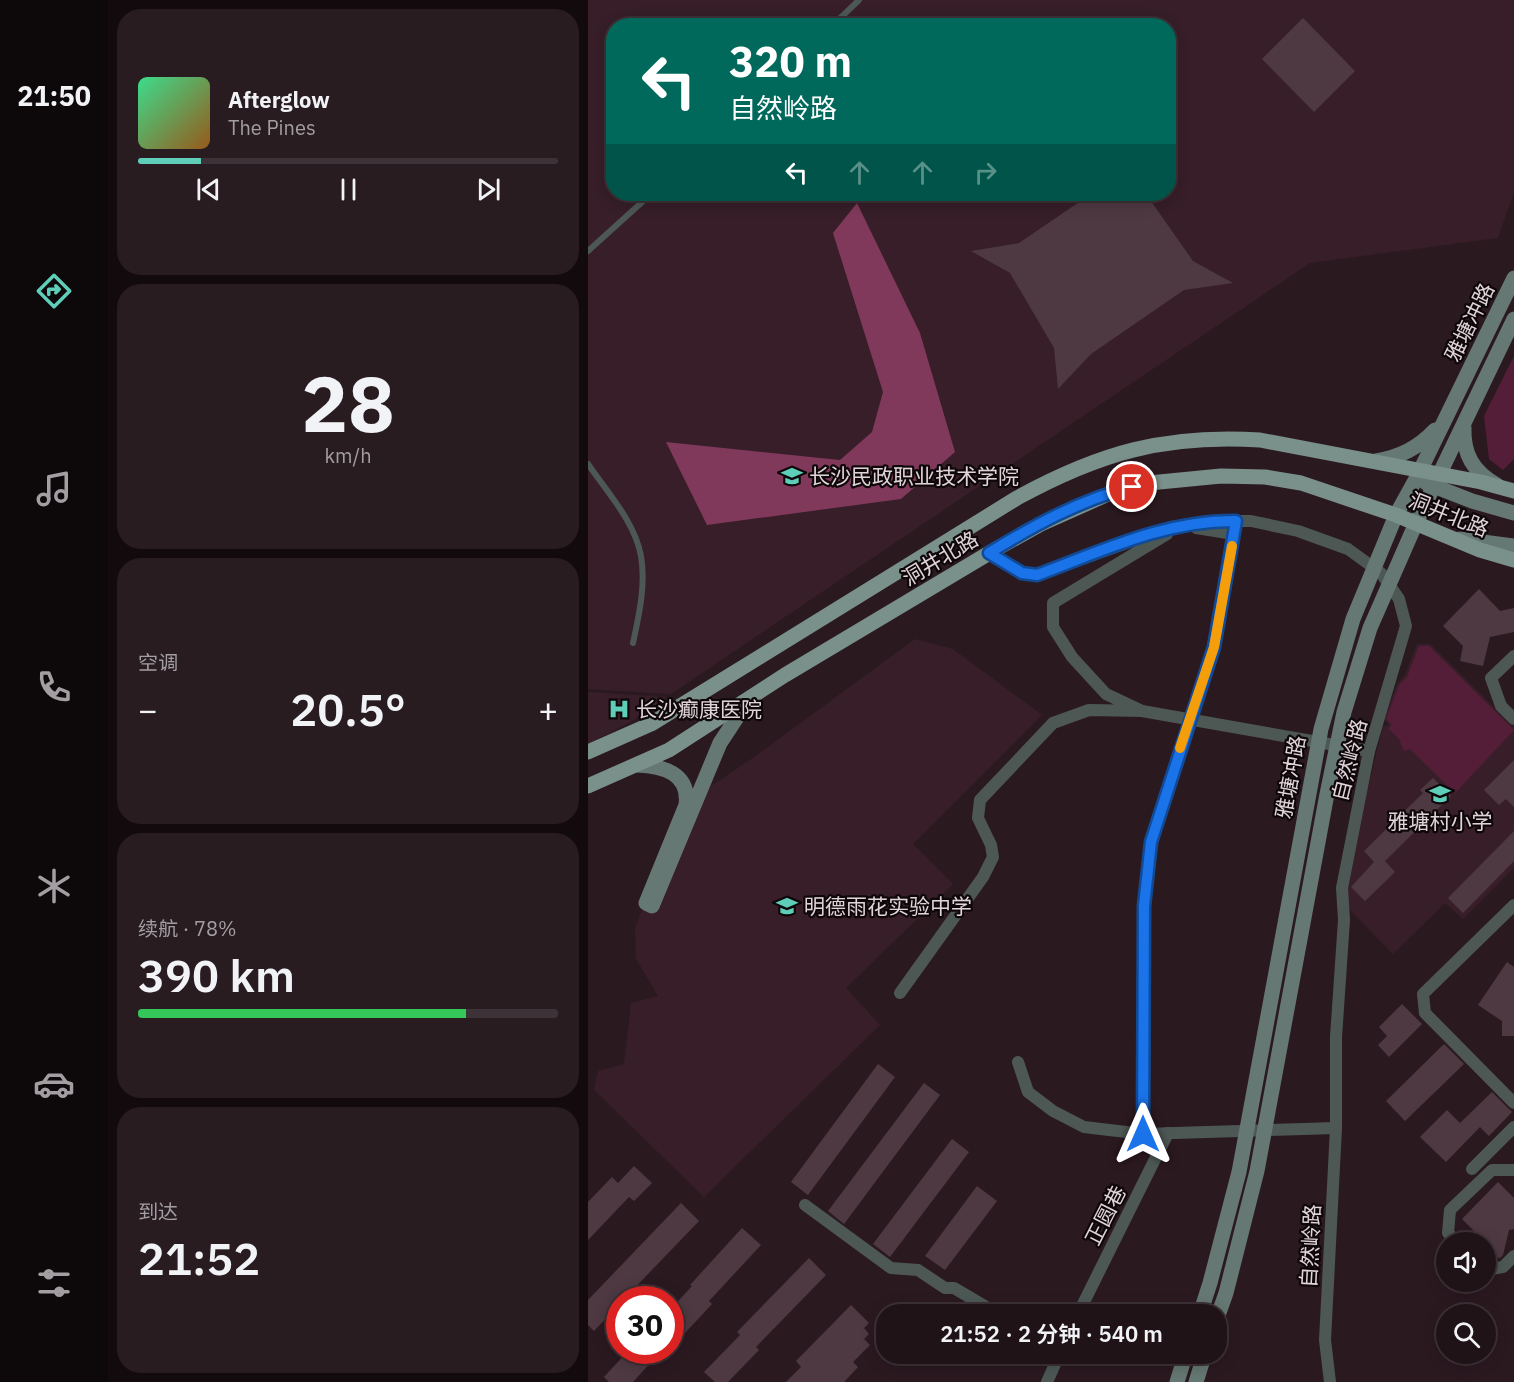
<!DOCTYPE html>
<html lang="zh">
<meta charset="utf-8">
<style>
:root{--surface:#201318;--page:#281c21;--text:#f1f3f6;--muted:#a29ea2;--line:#3d3237;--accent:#5eceb8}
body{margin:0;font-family:"IBM Plex Sans","Noto Sans SC",sans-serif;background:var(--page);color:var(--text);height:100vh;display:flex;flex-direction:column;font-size:22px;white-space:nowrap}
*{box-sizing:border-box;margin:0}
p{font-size:20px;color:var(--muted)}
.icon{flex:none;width:33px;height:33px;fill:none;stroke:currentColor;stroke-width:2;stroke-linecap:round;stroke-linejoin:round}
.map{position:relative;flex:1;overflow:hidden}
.sheet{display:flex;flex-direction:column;gap:9px;padding:9px;background:#120a0d;width:480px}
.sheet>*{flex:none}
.hud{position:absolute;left:18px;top:18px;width:570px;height:183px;border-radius:24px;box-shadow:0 3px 15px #0003,0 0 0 2px var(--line);background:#00695c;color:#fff;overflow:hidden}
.controls{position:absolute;left:848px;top:1232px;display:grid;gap:12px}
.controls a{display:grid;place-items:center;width:60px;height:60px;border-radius:50%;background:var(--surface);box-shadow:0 3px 15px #0003,0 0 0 2px var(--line);font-size:30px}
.speed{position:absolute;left:18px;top:1286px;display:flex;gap:12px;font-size:30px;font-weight:700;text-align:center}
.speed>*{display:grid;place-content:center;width:78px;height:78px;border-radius:50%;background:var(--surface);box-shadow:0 3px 15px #0003,0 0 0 2px var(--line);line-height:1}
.speed .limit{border:9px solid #d22;background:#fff;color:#111}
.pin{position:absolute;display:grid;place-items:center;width:51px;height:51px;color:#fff;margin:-26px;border:3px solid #fff;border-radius:50%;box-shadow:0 2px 6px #0007}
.me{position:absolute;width:66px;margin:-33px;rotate:0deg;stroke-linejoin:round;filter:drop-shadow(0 0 4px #0008)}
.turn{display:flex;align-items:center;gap:21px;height:126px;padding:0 24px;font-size:27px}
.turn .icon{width:78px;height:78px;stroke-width:2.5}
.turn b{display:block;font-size:42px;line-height:51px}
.lanes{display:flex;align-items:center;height:57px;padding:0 24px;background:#0003;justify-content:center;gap:30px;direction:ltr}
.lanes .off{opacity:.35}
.big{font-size:45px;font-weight:600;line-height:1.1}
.sheet .tile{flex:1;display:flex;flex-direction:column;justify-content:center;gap:9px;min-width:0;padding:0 21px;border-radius:24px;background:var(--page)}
.sheet .dial{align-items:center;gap:0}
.dial b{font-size:78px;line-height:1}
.song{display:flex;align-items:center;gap:18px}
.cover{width:72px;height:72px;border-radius:9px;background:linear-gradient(135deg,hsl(150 70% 55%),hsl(30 70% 35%))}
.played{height:6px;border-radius:3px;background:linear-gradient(90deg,var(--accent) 15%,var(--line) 15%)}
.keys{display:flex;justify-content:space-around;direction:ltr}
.heat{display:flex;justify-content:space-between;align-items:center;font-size:33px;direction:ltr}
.charge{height:9px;border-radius:4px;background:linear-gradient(90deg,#34c759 78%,var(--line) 0)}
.trip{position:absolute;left:288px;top:1304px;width:351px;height:60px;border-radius:24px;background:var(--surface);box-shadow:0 3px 15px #0003,0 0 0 2px var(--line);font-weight:600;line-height:60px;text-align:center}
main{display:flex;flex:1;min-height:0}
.menu{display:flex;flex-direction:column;width:108px;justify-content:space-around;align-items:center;background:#0d080a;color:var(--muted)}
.menu .icon{width:42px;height:42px}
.menu .current{color:var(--accent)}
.menu b{font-size:27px;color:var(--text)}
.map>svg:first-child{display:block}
</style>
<main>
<nav class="menu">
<b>21:50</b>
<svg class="icon current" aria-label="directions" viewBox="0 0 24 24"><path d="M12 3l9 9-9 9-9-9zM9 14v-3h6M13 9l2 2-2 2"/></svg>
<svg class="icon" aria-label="music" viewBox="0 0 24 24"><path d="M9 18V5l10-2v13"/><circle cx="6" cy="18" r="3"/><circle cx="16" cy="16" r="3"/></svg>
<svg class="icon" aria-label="phone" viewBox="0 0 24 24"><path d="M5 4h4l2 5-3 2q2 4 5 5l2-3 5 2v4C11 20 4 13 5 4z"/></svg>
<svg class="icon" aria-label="climate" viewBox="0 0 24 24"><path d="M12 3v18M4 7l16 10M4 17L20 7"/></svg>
<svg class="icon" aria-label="car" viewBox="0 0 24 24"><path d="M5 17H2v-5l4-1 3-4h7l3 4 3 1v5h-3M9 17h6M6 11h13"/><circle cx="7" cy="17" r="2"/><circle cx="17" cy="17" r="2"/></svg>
<svg class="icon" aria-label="filters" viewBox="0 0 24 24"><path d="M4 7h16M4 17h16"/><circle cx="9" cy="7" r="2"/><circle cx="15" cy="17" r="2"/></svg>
</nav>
<section class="sheet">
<div class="tile">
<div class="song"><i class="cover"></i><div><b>Afterglow</b><p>The Pines</p></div></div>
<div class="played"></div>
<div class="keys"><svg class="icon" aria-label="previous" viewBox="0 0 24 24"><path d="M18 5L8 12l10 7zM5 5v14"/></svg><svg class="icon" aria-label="pause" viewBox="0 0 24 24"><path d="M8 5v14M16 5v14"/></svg><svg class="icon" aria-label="next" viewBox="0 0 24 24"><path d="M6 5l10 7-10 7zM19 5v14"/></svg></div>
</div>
<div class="tile dial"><b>28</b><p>km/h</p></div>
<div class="tile"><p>空调</p>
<div class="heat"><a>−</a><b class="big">20.5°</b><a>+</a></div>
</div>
<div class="tile"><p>续航 · 78%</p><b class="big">390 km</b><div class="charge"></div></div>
<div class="tile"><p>到达</p><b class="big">21:52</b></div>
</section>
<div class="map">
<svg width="926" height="1382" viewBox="0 0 926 1382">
<rect width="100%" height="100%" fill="#2b1920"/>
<g fill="#371e29" fill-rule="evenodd">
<path d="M0,0H926V192L910,238L722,263L83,694L0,689ZM26,26H580V194H26Z"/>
<path d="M327,639L365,649L454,715L325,844L365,884L258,988L292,1025L116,1197L6,1090L10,1071L36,1064L43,1003L70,996L48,959L47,928L95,805L166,757Z"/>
<path d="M829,644H842L926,727V868L875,919L857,903L805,954L758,906L762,862L795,726L801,725L796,719L809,684L817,675Z"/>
<path d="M0,692L79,697L44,721L0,744Z"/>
</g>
<g fill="#551e38">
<path d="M926,356V459L915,470L901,459L896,416Z"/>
<path d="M831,646H841L926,730L867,793L822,749L816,751L811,739L800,728L804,725L798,719L811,685L819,677Z"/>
</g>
<path fill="#81395b" d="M269,203L332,333L367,452L313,499L119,525L78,442L252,460L284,432L295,392L245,233Z"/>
<g fill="#4e3942">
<path d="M715,18L767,71L726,112L674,59Z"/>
<path d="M503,194H558L605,261L645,283L596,290L503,354L470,389L466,348L422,273L383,251L431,243Z"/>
<path d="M891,589L912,611L926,608V632L902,637L895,666L872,661L875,646L855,626Z"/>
<path d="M926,760V807L918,799L911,805L896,790Z"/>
<path d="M845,778L863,796L797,861L807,872L777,901L763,887L786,862L776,851L835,793L832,790Z"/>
<path d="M926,831V861L875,913L860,898Z"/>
<path d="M919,962L926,967V1036H914V1021L890,1005Z"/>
<path d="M814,1004L834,1024L801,1057L790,1045L799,1036L791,1027Z"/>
<path d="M856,1044L876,1064L817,1121L798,1101Z"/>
<path d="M290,1064L307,1077L220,1195L203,1182Z"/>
<path d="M336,1083L352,1095L256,1224L240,1211Z"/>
<path d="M904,1092L924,1112L901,1136L892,1127L858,1162L832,1137L859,1110L872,1123Z"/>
<path d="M364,1139L381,1152L302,1257L285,1244Z"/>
<path d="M46,1166L64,1183L46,1201L41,1197L0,1240V1202L24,1177L30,1183Z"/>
<path d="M910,1182L926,1198V1229L921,1230L915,1255L912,1258L897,1255V1242L874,1219Z"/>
<path d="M389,1186L409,1201L357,1270L337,1256Z"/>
<path d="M93,1203L111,1221L36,1299H32V1304L6,1331L0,1325V1300Z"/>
<path d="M154,1228L173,1245L121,1301L124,1304L82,1349V1310L104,1286L102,1285Z"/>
<path d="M221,1258L238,1275L168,1347L171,1350L140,1382H127L116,1372L152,1335L149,1332Z"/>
<path d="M263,1305L281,1323L276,1328L281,1334L276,1339L282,1345L265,1362L270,1367L256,1382H198L213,1367L208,1361Z"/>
<path d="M41,1350H74L45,1382H21L16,1377Z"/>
</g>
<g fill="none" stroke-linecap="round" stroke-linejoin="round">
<g stroke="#4d5855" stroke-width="6">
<path d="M244,26L271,0"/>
<path d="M0,251L63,194"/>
<path d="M0,464C19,492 47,522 53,556C58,585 51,615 45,643"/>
</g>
<g stroke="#4d5855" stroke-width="12">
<path d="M608,528L646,534"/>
<path d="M401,553L434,573L449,575L583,527L624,521H663L710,531L760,549L793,573L811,599L818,626L781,751L754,888L756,920L748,1037V1128L737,1340L742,1382"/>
<path d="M926,656L903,678L913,706L926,719"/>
<path d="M554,711L781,751"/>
<path d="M926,905L835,994L837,1013L926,1103"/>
<path d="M312,993L395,877L405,857L403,845L390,818L392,800L465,723L501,710L554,711L518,694L484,657L465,627V603L579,534"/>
<path d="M430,1062L440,1092L465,1111L496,1127L555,1134L748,1128"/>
<path d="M555,1134L556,906L563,842L625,647L647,529"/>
<path d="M884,1169L926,1127"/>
<path d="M217,1205L303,1268L330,1270L357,1288H366L410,1314"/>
<path d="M869,1242L860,1233L862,1210L904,1170H926"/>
<path d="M897,1270L915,1267L926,1256"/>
<path d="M490,1314L580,1133"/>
<path d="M459,1382L472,1353"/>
</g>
<g stroke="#667873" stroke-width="15">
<path d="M876,427C875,454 885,472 909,485"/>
<path d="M788,461C812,457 830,448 847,430"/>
<path d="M838,483L884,501L926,513"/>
<path d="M872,539L926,546"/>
<path d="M49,765C75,766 102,773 98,805L58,903L64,906L132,743L161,699"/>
<path d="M612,1314L622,1283L651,1172L733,729L765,619L808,515L828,479L926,278"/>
<path d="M628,1321L638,1293L669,1171L739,794L756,712L782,628L828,523L926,319"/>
<path d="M589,1382L598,1353"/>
<path d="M608,1382L617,1353"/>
</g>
<g stroke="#7a918b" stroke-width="15">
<path d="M0,752L63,724L429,498C511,453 577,434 672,440L893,482L926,491"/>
<path d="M0,786L81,750L197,675L408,549L453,524L527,491L561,483L633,476L677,477L713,483L808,515L892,550L926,560"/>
</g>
</g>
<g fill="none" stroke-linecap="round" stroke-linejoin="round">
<defs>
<path id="route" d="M544,487C494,499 445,526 401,553L434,573L449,575C514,551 578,520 648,521L626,647L563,842L556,906L555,1134"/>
</defs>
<use href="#route" stroke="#114b97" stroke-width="15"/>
<use href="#route" stroke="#1a73e8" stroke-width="10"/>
<path stroke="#f59e0b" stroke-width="10" d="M592,748L626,647L644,546"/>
</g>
<defs>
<symbol id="university-bare" viewBox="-9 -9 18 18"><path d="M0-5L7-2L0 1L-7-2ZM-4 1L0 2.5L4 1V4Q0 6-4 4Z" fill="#5eceb8" stroke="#0e0709" stroke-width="2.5" paint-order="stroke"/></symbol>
<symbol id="hospital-bare" viewBox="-9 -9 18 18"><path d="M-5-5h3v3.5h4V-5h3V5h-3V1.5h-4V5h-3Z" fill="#5eceb8" stroke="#0e0709" stroke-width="2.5" paint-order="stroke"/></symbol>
<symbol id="school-bare" viewBox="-9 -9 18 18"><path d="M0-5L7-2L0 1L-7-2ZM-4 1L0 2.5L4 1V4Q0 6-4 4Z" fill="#5eceb8" stroke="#0e0709" stroke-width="2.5" paint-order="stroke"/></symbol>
</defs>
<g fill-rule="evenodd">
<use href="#university-bare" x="189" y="461" width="30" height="30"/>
<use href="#hospital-bare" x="16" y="694" width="30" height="30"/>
<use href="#school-bare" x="837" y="779" width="30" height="30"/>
<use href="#school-bare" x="184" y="891" width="30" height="30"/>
</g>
<g text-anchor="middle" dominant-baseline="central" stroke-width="4.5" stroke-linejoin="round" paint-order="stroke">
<g font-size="21" fill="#e1d4d9" stroke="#0e0709">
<text transform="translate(881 322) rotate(-64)">雅塘冲路</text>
<text transform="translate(861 514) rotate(22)">洞井北路</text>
<text transform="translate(352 558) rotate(-31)">洞井北路</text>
<text transform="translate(761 760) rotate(-76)">自然岭路</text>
<text transform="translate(702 777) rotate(-80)">雅塘冲路</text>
<text transform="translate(517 1215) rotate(-63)">正圆巷</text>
<text transform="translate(722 1246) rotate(-87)">自然岭路</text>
</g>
<g font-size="21" fill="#e1d4d9" stroke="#0e0709" text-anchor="start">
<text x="221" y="476">长沙民政职业技术学院</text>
<text x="48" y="709">长沙癫康医院</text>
<text x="852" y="821" text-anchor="middle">雅塘村小学</text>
<text x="216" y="906">明德雨花实验中学</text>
</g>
</g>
</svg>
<div class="controls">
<a><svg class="icon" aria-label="sound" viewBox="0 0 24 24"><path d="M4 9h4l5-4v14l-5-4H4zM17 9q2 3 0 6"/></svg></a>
<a><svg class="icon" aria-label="search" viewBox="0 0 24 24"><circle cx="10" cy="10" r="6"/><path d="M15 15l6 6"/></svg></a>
</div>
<div class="speed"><div class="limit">30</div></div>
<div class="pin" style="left:544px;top:487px;background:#d93025"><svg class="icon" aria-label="arrive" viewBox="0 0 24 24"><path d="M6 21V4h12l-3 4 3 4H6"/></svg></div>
<svg class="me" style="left:555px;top:1134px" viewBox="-20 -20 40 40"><path d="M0-17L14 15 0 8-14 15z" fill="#1a73e8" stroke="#fff" stroke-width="4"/></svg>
<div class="trip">21:52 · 2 分钟 · 540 m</div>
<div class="hud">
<div class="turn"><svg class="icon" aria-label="left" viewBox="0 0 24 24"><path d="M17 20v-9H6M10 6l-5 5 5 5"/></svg><div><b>320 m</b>自然岭路</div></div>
<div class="lanes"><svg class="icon" aria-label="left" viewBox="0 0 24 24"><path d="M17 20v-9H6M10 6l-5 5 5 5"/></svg><svg class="icon off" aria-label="ahead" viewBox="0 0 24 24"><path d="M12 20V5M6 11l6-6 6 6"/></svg><svg class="icon off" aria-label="ahead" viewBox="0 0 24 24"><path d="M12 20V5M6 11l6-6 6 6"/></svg><svg class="icon off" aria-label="right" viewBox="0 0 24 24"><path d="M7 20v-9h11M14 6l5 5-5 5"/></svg></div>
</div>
</div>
</main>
